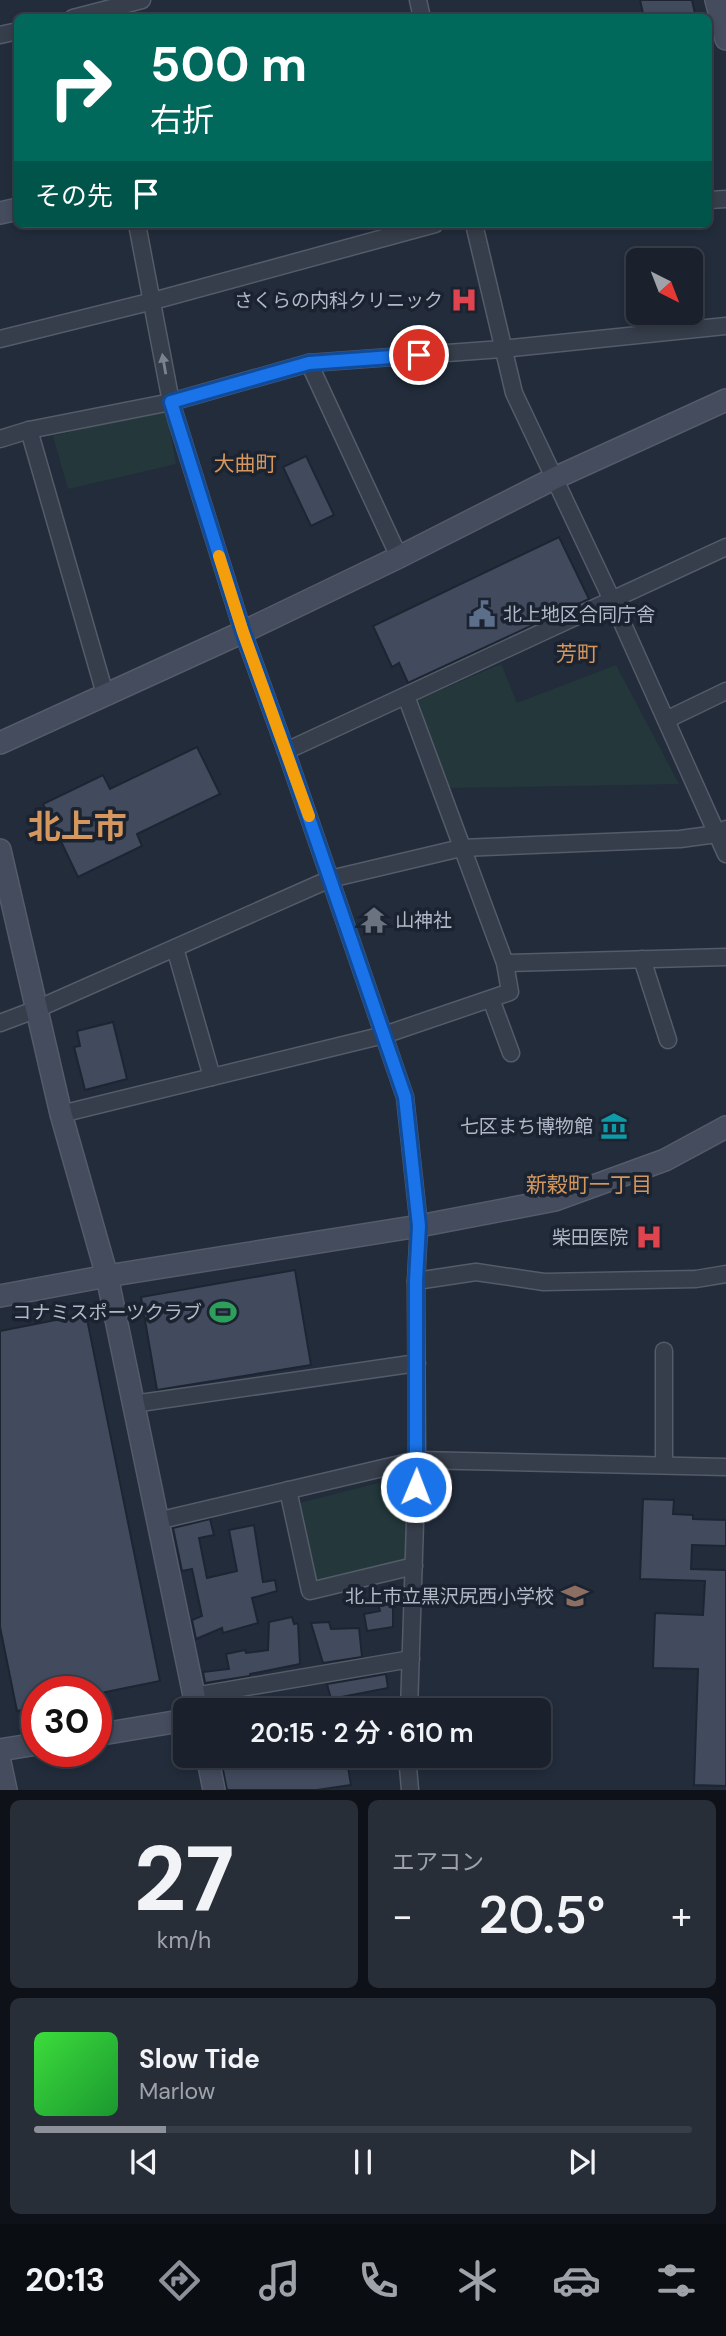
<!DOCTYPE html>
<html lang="ja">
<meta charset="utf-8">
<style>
:root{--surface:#1a212c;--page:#272e38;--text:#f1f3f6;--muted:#9fa3a9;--line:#383e48;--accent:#8c9099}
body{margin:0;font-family:"DM Sans","Noto Sans JP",sans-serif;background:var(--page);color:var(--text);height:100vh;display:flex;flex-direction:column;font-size:26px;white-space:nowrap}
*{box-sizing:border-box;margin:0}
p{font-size:23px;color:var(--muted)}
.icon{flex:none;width:38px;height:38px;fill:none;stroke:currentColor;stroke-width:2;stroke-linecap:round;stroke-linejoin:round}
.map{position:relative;height:1790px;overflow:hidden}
.sheet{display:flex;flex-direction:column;gap:10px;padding:10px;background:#0e1218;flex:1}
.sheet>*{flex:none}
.banner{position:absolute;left:14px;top:14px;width:698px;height:214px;border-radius:10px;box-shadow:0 4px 10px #0003,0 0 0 2px var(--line);background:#00695c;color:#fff;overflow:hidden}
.needle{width:46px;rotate:138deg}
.tools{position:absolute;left:626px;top:248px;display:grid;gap:14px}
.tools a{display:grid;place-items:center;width:77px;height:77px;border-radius:10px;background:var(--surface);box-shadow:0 4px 10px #0003,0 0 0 2px var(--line);font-size:35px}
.speed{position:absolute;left:21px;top:1676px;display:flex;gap:14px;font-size:35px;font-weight:700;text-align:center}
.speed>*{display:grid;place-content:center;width:91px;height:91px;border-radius:50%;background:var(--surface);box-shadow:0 4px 10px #0003,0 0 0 2px var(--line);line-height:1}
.speed .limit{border:10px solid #d22;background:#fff;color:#111}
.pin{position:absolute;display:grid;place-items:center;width:60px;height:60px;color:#fff;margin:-30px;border:4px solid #fff;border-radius:50%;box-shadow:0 2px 7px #0007}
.me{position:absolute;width:77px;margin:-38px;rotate:1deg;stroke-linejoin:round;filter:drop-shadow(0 0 5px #0008)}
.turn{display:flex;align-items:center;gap:24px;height:147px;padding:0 21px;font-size:32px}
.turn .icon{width:91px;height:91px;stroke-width:2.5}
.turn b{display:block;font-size:49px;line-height:60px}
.then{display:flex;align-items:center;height:66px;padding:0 21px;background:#0003;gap:14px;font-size:26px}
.big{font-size:52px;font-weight:600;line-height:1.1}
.sheet .widget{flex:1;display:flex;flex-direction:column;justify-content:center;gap:10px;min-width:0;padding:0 24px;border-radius:10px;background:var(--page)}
.sheet .dial{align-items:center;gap:0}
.dial b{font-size:91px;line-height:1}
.song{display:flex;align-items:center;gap:21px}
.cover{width:84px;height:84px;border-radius:10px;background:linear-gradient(135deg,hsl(120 70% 55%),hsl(130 70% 35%))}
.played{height:7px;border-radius:4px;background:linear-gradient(90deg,var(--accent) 20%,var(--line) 20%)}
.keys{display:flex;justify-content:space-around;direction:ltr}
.heat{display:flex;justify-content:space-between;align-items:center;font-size:38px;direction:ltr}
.sheet .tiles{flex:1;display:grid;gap:10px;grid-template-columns:1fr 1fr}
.widget:last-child{grid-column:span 2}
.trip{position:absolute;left:173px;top:1698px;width:378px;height:70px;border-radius:10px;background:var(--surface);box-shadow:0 4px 10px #0003,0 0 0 2px var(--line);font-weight:600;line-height:70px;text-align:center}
.tabs{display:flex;height:112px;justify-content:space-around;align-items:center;background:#0a0d12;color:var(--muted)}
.tabs .icon{width:49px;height:49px}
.tabs .on{color:var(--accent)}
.tabs b{font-size:32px;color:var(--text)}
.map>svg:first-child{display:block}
</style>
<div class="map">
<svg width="726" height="1790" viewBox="0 0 726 1790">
<rect width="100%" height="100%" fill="#222c3b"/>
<g fill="#24383c">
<path d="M166,409L176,464L68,489L53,436Z"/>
<path d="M501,664L517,703L616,665L679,784L449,788L418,700Z"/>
<path d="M410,1475L406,1563L317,1581L300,1503Z"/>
</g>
<g fill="#414b5d" stroke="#1d2532" stroke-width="2">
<path d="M640,0H692L696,18H644Z"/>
<path d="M306,456L334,515L311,526L283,467Z"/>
<path d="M559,537L589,599L408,683L399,663L392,667L373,626Z"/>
<path d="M197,747L220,794L137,834L142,846L78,877L43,804L103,775L110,789Z"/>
<path d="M113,1022L127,1079L85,1090L74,1047L80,1046L77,1031Z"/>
<path d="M295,1270L311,1365L157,1390L141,1297Z"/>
<path d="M86,1314L160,1681L96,1694V1692H37V1707L17,1711L0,1627V1331Z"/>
<path d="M643,1499L674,1500L673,1514L693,1515V1519L726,1520V1546L692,1545L691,1569L726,1570V1786L694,1785L698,1669L653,1668L655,1613L703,1615L705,1581L640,1579Z"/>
<path d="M210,1519L214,1535L199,1538L207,1578L237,1571L229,1530L254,1525L263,1582L275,1580L277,1591L252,1598L258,1623L223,1633L222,1628L196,1639L192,1620L202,1616L192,1569L182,1571L173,1528Z"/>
<path d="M393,1594V1627L367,1631L364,1614L380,1611L377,1599Z"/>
<path d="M292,1617L294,1624L298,1623L300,1664L250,1674V1676L205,1683L203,1672L229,1669L226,1654L245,1650L246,1653L268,1650L269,1622Z"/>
<path d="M329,1622L331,1629L359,1628L362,1657L323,1663L311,1623Z"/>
<path d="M386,1674L388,1688L331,1699L327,1684Z"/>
<path d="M220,1755H346L351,1785L317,1790H227Z"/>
</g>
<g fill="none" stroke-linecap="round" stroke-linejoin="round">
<defs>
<g id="street">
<path d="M418,0L422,18"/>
<path d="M73,18L142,0"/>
<path d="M0,35L18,31"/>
<path d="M709,200L726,199"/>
<path d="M137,224L171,402L243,632L286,751L405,1097L419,1226L416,1281L417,1460L409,1710"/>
<path d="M474,224L514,393L612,600L726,854"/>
<path d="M0,339L153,301L435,224"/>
<path d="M309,363L399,557"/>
<path d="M29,430L105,694"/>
<path d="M0,439L29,430L171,402L309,363L502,349L726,326"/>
<path d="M666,720L726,691"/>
<path d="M286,751L726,547"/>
<path d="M175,948L212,1077"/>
<path d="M642,959L668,1040"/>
<path d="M505,963L726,957"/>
<path d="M491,999L511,1053"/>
<path d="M0,1023L37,1009L330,879L461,848L680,839L717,834L726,829"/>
<path d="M61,1114L384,1035L510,992L505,963L406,696"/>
<path d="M416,1281L476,1272L544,1282L696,1279L726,1274"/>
<path d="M664,1351V1465"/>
<path d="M133,1404L417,1363"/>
<path d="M288,1490L310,1591L414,1566"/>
<path d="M157,1521L417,1460L726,1467"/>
<path d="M194,1696L411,1659"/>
<path d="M407,1755L410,1790"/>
</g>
<g id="secondary">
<path d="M716,0L726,39"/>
<path d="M0,213L18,209"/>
<path d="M0,743L243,632L399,557L555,478L726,400"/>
<path d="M0,850L61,1114L107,1276L197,1710"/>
<path d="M0,1296L107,1276L419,1226L555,1200L665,1160L726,1127"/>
<path d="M96,1735L186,1720"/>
<path d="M0,1750L37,1744"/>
<path d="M207,1755L214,1790"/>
<path d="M0,1762L6,1790"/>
</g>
</defs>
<use href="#street" stroke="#545b69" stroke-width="19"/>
<use href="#secondary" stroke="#545b69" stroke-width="24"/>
<use href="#street" stroke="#363e4b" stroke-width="16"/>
<use href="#secondary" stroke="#444c5e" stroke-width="21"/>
</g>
<defs><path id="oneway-solid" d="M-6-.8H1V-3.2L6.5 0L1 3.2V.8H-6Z" transform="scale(1.75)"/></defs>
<use fill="#7a818f" href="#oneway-solid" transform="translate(164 364) rotate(-100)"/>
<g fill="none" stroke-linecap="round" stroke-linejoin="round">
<defs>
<path id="route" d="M416,1487V1281L419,1226L405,1097L286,751L243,632L171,402L309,363L419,355"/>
</defs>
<use href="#route" stroke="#114b97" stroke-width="18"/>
<use href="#route" stroke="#1a73e8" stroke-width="12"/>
<path stroke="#f59e0b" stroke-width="12" d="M219,556L243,632L309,816"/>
</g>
<defs>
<symbol id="hospital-bare" viewBox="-9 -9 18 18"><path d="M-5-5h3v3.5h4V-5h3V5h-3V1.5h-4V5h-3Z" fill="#e0444e" stroke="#1b2330" stroke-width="2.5" paint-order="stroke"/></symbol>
<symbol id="civic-bare" viewBox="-9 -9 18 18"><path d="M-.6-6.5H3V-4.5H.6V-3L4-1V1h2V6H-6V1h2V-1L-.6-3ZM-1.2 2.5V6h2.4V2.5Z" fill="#5c6f8a" stroke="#1b2330" stroke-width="2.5" paint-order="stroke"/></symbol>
<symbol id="temple-bare" viewBox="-9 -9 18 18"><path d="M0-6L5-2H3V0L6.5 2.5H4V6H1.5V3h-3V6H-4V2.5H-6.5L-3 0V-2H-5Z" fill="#6b7280" stroke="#1b2330" stroke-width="2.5" paint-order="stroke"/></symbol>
<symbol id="museum-bare" viewBox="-9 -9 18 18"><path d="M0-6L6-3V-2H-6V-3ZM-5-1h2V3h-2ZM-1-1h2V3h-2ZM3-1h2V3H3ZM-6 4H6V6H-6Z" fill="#0f9aa8" stroke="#1b2330" stroke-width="2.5" paint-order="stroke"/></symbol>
<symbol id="stadium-bare" viewBox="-9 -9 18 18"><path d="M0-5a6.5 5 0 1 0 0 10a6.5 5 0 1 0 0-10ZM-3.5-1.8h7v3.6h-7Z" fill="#2e9e5b" stroke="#1b2330" stroke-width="2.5" paint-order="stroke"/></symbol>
<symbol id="school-bare" viewBox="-9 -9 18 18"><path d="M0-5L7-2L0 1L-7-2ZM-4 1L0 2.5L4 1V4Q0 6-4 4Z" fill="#8d6e63" stroke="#1b2330" stroke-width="2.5" paint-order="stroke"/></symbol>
</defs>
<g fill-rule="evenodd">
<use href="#hospital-bare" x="445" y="281" width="38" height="38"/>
<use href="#civic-bare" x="463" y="595" width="38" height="38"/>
<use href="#temple-bare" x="355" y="901" width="38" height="38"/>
<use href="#museum-bare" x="595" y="1107" width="38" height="38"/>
<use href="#hospital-bare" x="630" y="1218" width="38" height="38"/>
<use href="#stadium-bare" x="204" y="1293" width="38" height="38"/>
<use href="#school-bare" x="556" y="1577" width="38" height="38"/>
</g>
<g text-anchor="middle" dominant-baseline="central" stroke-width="7" stroke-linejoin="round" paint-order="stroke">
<g font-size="19" fill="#b1b8c7" stroke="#1b2330" text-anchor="end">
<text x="443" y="300">さくらの内科クリニック</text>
<text x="503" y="614" text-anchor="start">北上地区合同庁舎</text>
<text x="395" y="920" text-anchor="start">山神社</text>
<text x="593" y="1126">七区まち博物館</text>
<text x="628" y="1237">柴田医院</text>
<text x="202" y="1312">コナミスポーツクラブ</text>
<text x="554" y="1596">北上市立黒沢尻西小学校</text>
</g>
<g font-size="21" fill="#d5975e" stroke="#1b2330">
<text x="245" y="464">大曲町</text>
<text x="577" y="654">芳町</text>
<text x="589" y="1185">新穀町一丁目</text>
</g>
<g font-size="33" font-weight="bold" fill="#d5975e" stroke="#1b2330">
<text x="77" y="826">北上市</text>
</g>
</g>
</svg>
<div class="tools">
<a><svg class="needle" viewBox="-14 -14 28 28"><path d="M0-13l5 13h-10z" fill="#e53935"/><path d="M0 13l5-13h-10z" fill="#9fa3a9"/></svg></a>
</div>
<div class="speed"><div class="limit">30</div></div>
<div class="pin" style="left:419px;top:355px;background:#d93025"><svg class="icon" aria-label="arrive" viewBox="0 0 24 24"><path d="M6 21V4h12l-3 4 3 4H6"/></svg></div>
<svg class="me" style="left:416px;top:1487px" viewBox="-20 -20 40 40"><circle r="17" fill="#1a73e8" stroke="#fff" stroke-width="3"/><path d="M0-11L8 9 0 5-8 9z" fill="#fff"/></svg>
<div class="trip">20:15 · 2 分 · 610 m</div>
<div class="banner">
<div class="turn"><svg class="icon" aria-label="right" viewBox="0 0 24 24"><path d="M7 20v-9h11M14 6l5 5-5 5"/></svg><div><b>500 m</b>右折</div></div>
<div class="then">その先<svg class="icon" aria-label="arrive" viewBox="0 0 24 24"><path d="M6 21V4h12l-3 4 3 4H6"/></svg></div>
</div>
</div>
<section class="sheet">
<div class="tiles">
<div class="widget dial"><b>27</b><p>km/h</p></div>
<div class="widget"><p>エアコン</p>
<div class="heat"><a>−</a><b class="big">20.5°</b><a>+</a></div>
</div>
<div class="widget">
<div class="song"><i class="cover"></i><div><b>Slow Tide</b><p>Marlow</p></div></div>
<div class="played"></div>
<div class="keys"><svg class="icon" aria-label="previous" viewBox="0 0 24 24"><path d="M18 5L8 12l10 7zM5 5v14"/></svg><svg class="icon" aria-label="pause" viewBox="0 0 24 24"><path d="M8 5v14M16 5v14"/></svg><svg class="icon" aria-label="next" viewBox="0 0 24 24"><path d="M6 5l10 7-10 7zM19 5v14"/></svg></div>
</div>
</div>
</section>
<nav class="tabs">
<b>20:13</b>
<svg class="icon on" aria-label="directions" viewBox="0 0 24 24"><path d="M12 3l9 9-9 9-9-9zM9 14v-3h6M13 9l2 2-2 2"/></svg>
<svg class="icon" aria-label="music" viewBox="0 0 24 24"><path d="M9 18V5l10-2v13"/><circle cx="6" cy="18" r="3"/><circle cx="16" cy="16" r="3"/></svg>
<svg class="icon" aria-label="phone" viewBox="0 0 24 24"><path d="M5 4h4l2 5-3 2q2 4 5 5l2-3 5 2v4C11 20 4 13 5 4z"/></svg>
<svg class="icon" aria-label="climate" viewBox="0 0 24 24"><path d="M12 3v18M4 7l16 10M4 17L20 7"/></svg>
<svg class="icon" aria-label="car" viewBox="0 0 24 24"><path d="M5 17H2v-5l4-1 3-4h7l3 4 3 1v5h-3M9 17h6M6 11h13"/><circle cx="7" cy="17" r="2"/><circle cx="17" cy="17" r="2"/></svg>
<svg class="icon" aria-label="filters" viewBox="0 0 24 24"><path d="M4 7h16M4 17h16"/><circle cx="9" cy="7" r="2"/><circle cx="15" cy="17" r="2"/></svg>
</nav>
